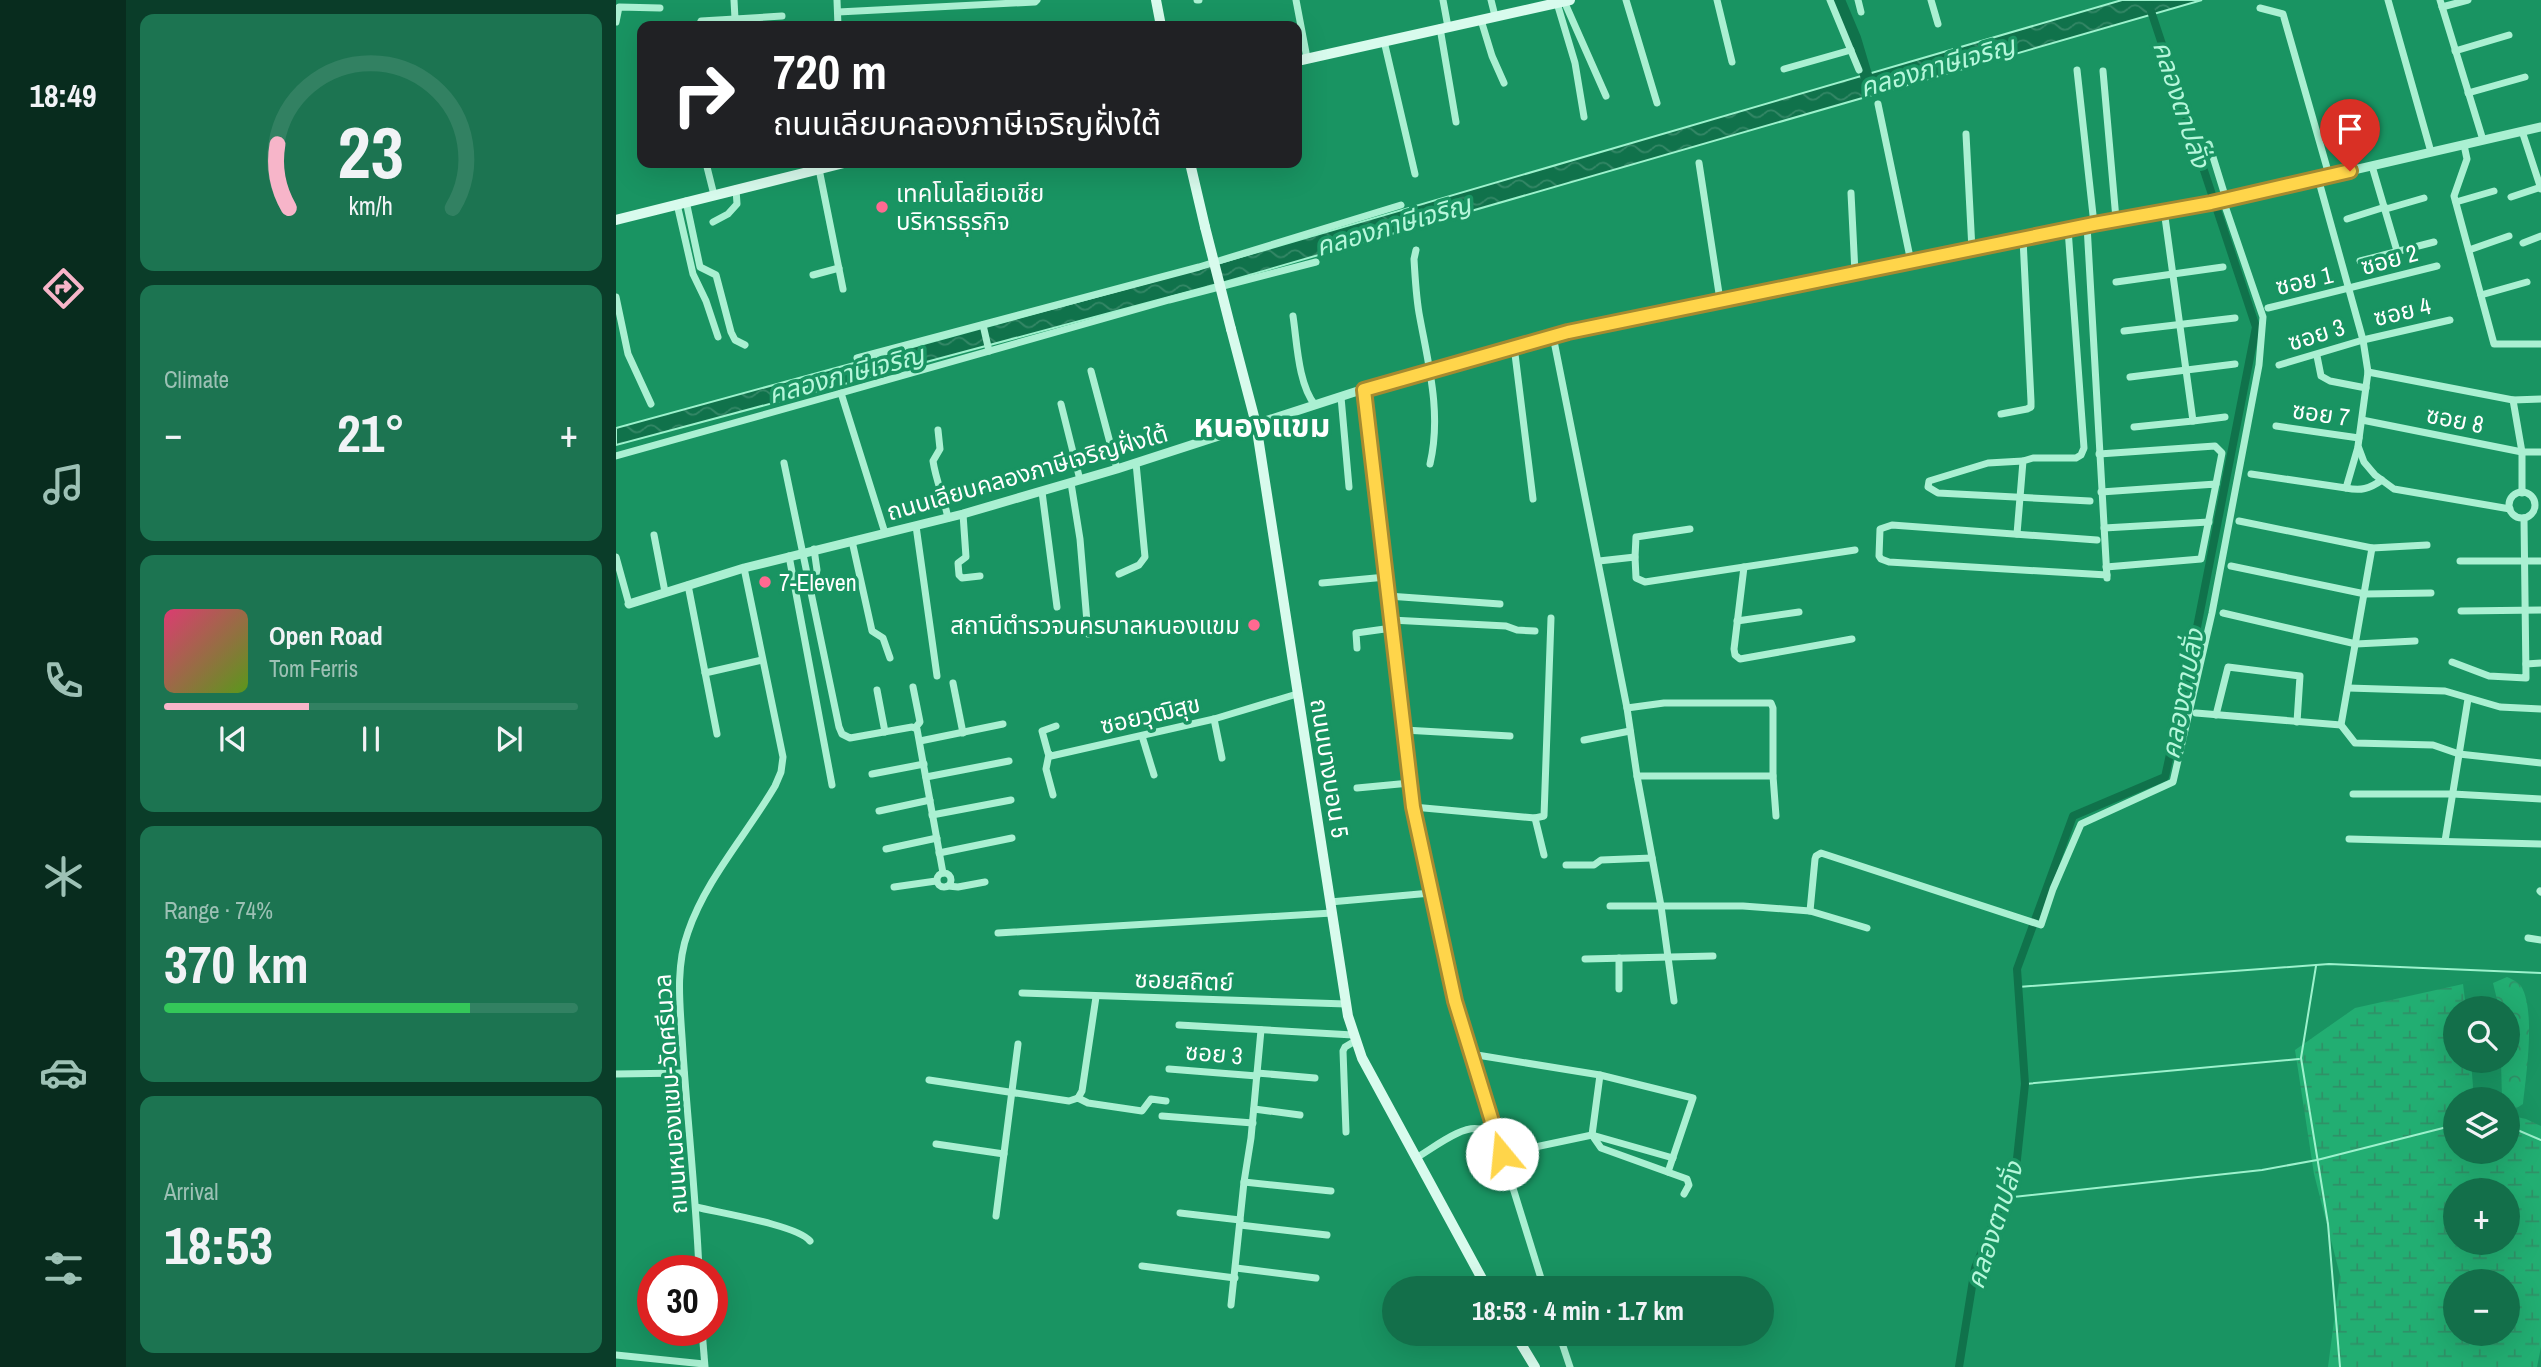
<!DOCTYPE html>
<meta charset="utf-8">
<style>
:root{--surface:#136f4a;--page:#1c7451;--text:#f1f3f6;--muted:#9dc1b5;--line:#328162;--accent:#f7b5c9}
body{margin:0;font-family:"Archivo Narrow","Noto Sans Thai",sans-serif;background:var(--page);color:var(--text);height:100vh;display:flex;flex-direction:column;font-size:26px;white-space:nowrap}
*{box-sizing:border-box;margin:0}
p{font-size:23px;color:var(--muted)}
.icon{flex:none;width:38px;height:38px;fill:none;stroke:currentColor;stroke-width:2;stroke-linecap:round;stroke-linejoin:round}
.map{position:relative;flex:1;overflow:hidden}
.drawer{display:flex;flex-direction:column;gap:14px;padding:14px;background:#0a3d29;width:490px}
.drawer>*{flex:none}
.banner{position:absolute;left:21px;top:21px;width:665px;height:147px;border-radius:14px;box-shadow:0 7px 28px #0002;background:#202124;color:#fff;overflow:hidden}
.controls{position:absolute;left:1827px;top:996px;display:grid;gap:14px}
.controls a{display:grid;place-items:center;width:77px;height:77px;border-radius:50%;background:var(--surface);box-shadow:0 7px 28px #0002;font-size:35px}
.speed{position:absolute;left:21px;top:1255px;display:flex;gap:14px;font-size:35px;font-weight:700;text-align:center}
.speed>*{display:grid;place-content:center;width:91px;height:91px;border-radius:50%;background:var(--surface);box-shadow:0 7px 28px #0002;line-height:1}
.speed .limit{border:10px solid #d22;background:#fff;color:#111}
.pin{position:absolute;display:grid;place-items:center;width:60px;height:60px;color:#fff;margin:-72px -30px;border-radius:50% 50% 50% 0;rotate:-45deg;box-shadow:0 0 7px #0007}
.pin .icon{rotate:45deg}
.me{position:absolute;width:77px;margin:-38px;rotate:343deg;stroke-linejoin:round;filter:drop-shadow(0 0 5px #0008)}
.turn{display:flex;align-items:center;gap:24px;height:147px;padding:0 21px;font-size:32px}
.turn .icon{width:91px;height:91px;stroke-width:2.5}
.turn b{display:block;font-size:49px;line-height:60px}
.big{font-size:52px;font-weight:700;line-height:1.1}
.drawer .tile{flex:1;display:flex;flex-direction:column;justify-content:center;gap:10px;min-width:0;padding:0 24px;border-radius:14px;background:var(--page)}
.drawer .dial{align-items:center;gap:0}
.dial svg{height:182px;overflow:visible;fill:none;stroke:var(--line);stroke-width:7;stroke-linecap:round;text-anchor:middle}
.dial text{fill:var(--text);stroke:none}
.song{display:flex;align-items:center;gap:21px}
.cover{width:84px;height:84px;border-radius:10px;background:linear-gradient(135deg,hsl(340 70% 55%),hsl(90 70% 35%))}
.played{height:7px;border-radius:4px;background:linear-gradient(90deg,var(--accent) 35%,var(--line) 35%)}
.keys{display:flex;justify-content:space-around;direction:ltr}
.heat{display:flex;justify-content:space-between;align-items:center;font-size:38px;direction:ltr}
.charge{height:10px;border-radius:5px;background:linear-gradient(90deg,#34c759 74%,var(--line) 0)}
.trip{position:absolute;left:766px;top:1276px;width:392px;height:70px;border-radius:35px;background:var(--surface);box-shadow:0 7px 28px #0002;font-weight:700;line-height:70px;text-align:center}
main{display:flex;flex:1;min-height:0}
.menu{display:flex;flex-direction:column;width:126px;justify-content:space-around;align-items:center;background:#082c1e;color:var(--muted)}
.menu .icon{width:49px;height:49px}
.menu .on{color:var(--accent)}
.menu b{font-size:32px;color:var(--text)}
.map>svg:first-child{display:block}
</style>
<main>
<nav class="menu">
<b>18:49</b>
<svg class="icon on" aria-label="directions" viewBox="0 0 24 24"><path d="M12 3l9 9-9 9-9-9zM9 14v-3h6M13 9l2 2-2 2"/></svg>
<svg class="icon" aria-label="music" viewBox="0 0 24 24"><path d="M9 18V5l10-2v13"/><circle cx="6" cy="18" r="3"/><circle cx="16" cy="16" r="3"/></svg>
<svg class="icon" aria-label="phone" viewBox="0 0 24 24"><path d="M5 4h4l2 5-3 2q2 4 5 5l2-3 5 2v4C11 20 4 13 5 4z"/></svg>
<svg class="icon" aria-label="climate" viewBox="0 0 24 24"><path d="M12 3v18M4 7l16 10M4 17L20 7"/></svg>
<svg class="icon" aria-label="car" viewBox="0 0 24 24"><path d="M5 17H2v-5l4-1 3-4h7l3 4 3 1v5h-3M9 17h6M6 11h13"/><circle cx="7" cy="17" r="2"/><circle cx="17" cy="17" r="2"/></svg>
<svg class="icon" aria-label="filters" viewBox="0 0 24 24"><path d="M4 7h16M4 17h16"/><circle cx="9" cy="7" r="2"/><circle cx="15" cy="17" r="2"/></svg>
</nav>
<section class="drawer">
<div class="tile dial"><svg viewBox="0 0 100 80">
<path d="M14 69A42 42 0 1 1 86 69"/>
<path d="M14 69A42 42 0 0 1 9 41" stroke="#f7b5c9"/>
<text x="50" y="56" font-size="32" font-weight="700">23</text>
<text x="50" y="72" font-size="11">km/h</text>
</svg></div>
<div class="tile"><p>Climate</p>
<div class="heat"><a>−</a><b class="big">21°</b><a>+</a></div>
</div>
<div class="tile">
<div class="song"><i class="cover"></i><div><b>Open Road</b><p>Tom Ferris</p></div></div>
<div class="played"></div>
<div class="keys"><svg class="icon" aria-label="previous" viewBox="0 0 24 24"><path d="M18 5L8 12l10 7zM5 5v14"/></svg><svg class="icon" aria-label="pause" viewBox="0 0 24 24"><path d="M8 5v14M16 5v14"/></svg><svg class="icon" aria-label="next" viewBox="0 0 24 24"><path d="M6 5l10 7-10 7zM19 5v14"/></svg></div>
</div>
<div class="tile"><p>Range · 74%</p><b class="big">370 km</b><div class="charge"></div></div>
<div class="tile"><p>Arrival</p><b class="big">18:53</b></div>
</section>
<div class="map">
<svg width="1925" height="1367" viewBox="0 0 1925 1367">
<defs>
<pattern id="forest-crowns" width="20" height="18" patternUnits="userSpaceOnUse" patternTransform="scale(1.75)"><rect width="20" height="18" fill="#22ae72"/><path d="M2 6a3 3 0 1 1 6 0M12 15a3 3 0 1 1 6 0" fill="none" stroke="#2f9167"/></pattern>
<pattern id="wetland-marsh" width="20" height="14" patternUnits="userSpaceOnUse" patternTransform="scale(1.75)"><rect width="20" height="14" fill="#22ae72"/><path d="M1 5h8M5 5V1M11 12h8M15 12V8" fill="none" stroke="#2f9167"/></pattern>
<pattern id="water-waves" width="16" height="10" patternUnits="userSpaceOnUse" patternTransform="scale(1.75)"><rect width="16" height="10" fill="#10724b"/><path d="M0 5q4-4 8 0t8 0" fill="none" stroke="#348766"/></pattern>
</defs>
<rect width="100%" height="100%" fill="#199462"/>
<path fill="url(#forest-crowns)" d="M1891,977C1896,979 1902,982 1905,986C1920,1010 1910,1076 1907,1104L1899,1109L1892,1103V1099H1886L1885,1061L1892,1060V1008H1883L1877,983Z"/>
<path fill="url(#wetland-marsh)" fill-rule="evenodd" d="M1847,984L1850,1008H1839V1060L1855,1061L1858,1099H1839V1152H1892V1115L1910,1119L1925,1126V1347L1921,1367H1712L1724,1275L1698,1174L1679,1050L1739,1008ZM1839,1190H1892V1242H1839ZM1839,1281H1892V1334H1839Z"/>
<path fill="url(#water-waves)" stroke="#9df2cd" stroke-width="2" d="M1506,0H1586L609,282L0,445V428L604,263Z"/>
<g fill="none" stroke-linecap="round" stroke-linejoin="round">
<g stroke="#9df2cd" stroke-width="2">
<path d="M1700,966L1685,1058L1712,1224L1724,1367"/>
<path d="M1402,987L1713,964L1925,973"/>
<path d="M1409,1084L1683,1059"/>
<path d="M1892,1126L1925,1140"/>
<path d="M1388,1198L1646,1170L1701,1160L1839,1125"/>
</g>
<path stroke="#10724b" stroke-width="8" d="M1343,1367L1359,1268L1400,1168L1409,1084L1401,969L1457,816L1549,777L1572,673L1640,327L1533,5"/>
<path stroke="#10724b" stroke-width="12" d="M1223,0L1239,38L1253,85"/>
<g stroke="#aaf0d2" stroke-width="7">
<path d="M118,0L119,19L166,16"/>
<path d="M221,0L222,26"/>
<path d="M581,0H583"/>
<path d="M680,0L691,58"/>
<path d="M827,0L832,27"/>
<path d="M875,0L879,16"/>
<path d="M1010,0L1041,103"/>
<path d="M1101,0L1116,62"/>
<path d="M1214,0L1243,70"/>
<path d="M1242,0L1245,12"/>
<path d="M1315,0L1322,24"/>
<path d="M1772,0L1815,152"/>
<path d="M1824,0L1867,140"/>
<path d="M948,1L990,96"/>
<path d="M941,3L959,63L968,117"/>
<path d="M1826,7L1852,0"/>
<path d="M1644,8L1667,14L1713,175"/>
<path d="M222,12L419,2L421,0"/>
<path d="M865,20L876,56L888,83"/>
<path d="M0,22L3,7L44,8"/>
<path d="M83,26L85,21L119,19"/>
<path d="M824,28L840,122"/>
<path d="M768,41L799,174"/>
<path d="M1839,51L1893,35"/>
<path d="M1168,69L1235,50"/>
<path d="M1461,70L1478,224"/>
<path d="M1487,71L1500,219"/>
<path d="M1852,93L1909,77"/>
<path d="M1262,104L1295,262"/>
<path d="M1906,131L1925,189"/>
<path d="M1350,134L1356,250"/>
<path d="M1593,144L1610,199"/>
<path d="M1848,145L1851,159L1838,196L1878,344H1925"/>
<path d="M90,163L98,195"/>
<path d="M1083,163L1104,300"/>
<path d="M1756,166L1781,251"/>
<path d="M203,169L227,289"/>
<path d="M1702,178L1747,340L1752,372L1742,446L1748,462L1759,475L1778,489L1894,509"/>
<path d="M1235,193L1239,273"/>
<path d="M1895,197L1925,187"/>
<path d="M70,201L84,267L100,275L115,332L119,340L129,345"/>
<path d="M1840,202L1878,191"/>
<path d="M61,204L77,274L90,301L102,337"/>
<path d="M1770,209L1808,198"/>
<path d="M1731,219L1769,207"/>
<path d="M97,222L112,214L121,204L120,189"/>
<path d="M1471,225L1491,578"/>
<path d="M1907,243L1925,236"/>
<path d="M800,250L798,259C799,277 800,295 803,313C812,363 826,413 814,464"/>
<path d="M1853,250L1893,236"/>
<path d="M1744,261L1818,242"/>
<path d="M197,275L223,268"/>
<path d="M1500,282L1607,267"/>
<path d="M1865,295L1911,282"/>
<path d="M0,297L12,354L35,404"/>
<path d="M1652,308L1821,266"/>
<path d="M677,316C681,342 682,384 699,405"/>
<path d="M367,325L373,351"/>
<path d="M1508,331L1619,318"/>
<path d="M937,336L1011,708L1021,776L1045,906L1058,1001"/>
<path d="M898,346L917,499"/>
<path d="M1701,356L1705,376L1714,381L1750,388"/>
<path d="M241,358L583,267L785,205"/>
<path d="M1663,365L1747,340L1834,320"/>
<path d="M475,371L501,469"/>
<path d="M1752,372L1897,400L1925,399"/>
<path d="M1514,377L1619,364"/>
<path d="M748,389L797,807L839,1001L928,1288"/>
<path d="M225,393L553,300L700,262"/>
<path d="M725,397L733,487"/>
<path d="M1897,400L1906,452V493"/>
<path d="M445,404L464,480"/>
<path d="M1385,414L1411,409L1415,407V401L1407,239"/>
<path d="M1746,420L1906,452H1925"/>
<path d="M1577,421L1609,417"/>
<path d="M1660,426L1743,438"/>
<path d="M1518,427L1577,421L1548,210"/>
<path d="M322,430L324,449L317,461C320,481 328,498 332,518"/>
<path d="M1483,454L1599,446L1606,453L1600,484"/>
<path d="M0,456L225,393L269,533"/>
<path d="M1407,461L1372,463L1313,481L1312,487L1322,493L1474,501"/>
<path d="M168,463L223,727L226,734L234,738L296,727L301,729L327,873"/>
<path d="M1635,474L1730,488L1742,447"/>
<path d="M455,483L464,539L472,634"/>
<path d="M1730,488C1745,491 1753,489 1766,480"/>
<path d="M426,492L441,607"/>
<path d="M1485,492L1600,484L1585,559L1490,567"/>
<circle cx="1906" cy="505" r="13"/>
<path d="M347,514L350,557L342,563L343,575L346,578L364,576"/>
<path d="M1623,521L1756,548L1811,545"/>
<path d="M300,526L321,676"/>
<path d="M1488,528L1593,522"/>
<path d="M1401,534L1407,461L1417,458H1460L1465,455L1468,448L1452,229"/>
<path d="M38,535L49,592"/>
<path d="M1481,540L1276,525L1264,529L1263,556L1265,559L1273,562L1491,575"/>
<path d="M236,541L256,631L267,638L274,658"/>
<path d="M1756,548L1725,725L1739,743L1817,745L1843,754L1925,763"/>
<path d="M173,556L216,785"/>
<path d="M0,557L13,604"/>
<path d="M1019,557L1020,537L1074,529"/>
<path d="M983,561L1019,557L1020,578L1029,582L1239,550"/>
<path d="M1844,561H1925"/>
<path d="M1615,566L1749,594L1815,593"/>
<path d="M1128,567L1118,649L1119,655L1124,659L1236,639"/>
<path d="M503,574L523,565L529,557L520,463"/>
<path d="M706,583L770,577"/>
<path d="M72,585L101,734"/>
<path d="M197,587L201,570L198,549"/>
<path d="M772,596L884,604"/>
<path d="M1845,611L1925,610"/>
<path d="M1607,613L1740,644L1799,641"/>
<path d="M775,620L890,626L901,630L919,631"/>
<path d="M1121,621L1183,612"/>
<path d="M741,648L740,633L776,628"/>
<path d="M1836,662L1873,676L1910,678L1908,518"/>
<path d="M1910,664L1925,663"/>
<path d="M89,673L146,660"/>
<path d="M337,683L347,733"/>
<path d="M297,687L304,722L300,727"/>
<path d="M1732,688L1829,691L1884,707L1925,709"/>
<path d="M261,690L269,732"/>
<path d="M1011,708L1048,703H1155L1157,708V776L1160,816"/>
<path d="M1580,713L1725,725"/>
<path d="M1600,715L1612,667L1684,676L1681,722"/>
<path d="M598,719L606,758"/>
<path d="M440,726L426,731L432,753L435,756L598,719L681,694"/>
<path d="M788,730L894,736"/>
<path d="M526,736L538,775"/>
<path d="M968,740L1014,731"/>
<path d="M304,741L387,724"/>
<path d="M433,754L430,769L437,795"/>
<path d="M256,774L308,764"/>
<path d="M1021,776H1157"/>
<path d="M310,777L393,761"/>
<path d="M741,788L794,783"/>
<path d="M1737,794H1837L1925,799"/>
<path d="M797,807L919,818L928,816L935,618"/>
<path d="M263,811L314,800"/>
<path d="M316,815L395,800"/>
<path d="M919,818L928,855"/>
<path d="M1733,839L1925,844"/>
<path d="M1829,841L1852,699"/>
<path d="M270,849L321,838"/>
<path d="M323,853L396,838"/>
<path d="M950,865H978L985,860L1036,858"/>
<circle cx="328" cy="880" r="7"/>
<path d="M332,886L342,887L369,882"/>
<path d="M278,887L320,881"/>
<path d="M1924,891L1925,892"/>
<path d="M714,902L815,893"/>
<path d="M994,906H1127L1194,911L1251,928"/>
<path d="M1194,911L1199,859L1200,856L1205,853L1425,925L1437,889L1465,824L1557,782L1596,613L1643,365L1647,317L1607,200"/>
<path d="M382,933L716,913"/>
<path d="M1912,938L1925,940"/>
<path d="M969,959L1097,956"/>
<path d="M1003,989V958"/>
<path d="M406,993L730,1004"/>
<path d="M563,1025L737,1035"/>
<path d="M855,1054L984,1075L1077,1098L1052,1172"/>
<path d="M553,1069L641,1076"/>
<path d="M641,1073L699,1078"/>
<path d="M0,1074L68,1073"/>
<path d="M984,1075L976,1135L985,1148L1071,1179L1073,1185L1068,1194"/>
<path d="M313,1080L453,1101L462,1098L472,1103L526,1111L535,1099L550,1101"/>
<path d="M462,1098L466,1091L480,997"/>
<path d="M638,1109L684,1115"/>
<path d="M546,1116L637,1123"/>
<path d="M730,1132L727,1051L729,1047L739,1041"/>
<path d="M320,1144L388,1154"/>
<path d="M886,1154L976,1135L1057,1158"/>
<path d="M800,1158C816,1149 849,1122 866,1130"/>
<path d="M628,1182L715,1191"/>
<path d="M80,1207C104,1213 181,1225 194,1241"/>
<path d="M564,1213L624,1220"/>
<path d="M380,1216L402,1044"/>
<path d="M624,1225L711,1235"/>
<path d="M526,1266L619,1278"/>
<path d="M620,1268L700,1278"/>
<path d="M83,1270C80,1198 72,1126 67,1053C65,1013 58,970 72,932C90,879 131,834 159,786L165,772L167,757L128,568"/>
<path d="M1003,1288V1282"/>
<path d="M615,1305L628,1182L635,1138L645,1030"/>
<path d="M86,1330L89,1367"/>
<path d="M943,1334L954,1367"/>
<path d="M0,1355L88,1364"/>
</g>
<path stroke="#aaf0d2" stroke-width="9" d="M13,604L128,568L347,514L501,469L748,389L952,332L1500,219L1595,203L1925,127"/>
<g stroke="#d8fbed" stroke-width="10">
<path d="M540,0L545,26"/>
<path d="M681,61L954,0"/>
<path d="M574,163L589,227"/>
<path d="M0,220L228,163"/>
<path d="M615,329L640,424L732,1016L746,1058L871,1288"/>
<path d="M899,1334L919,1367"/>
</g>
<path stroke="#d8fbed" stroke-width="10" d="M589,227L615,329"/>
</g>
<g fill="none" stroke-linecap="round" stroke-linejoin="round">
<defs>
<path id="route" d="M886,1154L839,1001L797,807L748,390L952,332L1478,224L1595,203L1734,171"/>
</defs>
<use href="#route" stroke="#a68a30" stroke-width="18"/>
<use href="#route" stroke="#ffd54a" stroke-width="12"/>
</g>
<g fill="#ff6991" stroke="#199462" stroke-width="2.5">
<circle cx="266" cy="207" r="7"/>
<circle cx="149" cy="582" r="7"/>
<circle cx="638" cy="625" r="7"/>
</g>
<g text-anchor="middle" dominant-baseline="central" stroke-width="7" stroke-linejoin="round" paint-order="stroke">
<g font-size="24" fill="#fff" stroke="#199462" text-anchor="start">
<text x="280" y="193">เทคโนโลยีเอเชีย<tspan x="280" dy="28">บริหารธุรกิจ</tspan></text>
<text x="163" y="582">7-Eleven</text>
<text x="624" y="625" text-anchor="end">สถานีตำรวจนครบาลหนองแขม</text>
</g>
<g font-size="24" fill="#fff" stroke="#199462">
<text transform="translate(1773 259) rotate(-15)">ซอย 2</text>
<text transform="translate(1688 280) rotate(-13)">ซอย 1</text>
<text transform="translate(1786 311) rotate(-13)">ซอย 4</text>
<text transform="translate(1700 334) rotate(-17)">ซอย 3</text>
<text transform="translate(1705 413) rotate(8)">ซอย 7</text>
<text transform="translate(1839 419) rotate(11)">ซอย 8</text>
<text transform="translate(411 472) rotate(-16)">ถนนเลียบคลองภาษีเจริญฝั่งใต้</text>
<text transform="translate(534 714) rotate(-13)">ซอยวุฒิสุข</text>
<text transform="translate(714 768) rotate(81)">ถนนบางบอน 5</text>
<text transform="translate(568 980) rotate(2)">ซอยสถิตย์</text>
<text transform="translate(598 1053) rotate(5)">ซอย 3</text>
<text transform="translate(54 1094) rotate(-94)">ถนนหนองแขม-วัดศรีนวล</text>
</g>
<g font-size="26" font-style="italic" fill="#b6f7db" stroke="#199462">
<text transform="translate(1321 66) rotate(-16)">คลองภาษีเจริญ</text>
<text transform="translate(1566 104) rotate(72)">คลองตาปลั่ง</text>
<text transform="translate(777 225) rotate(-16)">คลองภาษีเจริญ</text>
<text transform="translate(230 374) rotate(-15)">คลองภาษีเจริญ</text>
<text transform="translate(1566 694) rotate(-79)">คลองตาปลั่ง</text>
<text transform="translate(1378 1225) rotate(-72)">คลองตาปลั่ง</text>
</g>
<g font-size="32" font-weight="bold" fill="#fff" stroke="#199462">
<text x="646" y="425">หนองแขม</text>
</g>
</g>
</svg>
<div class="controls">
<a><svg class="icon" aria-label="search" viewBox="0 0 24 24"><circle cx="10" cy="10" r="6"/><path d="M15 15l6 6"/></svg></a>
<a><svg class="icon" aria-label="layers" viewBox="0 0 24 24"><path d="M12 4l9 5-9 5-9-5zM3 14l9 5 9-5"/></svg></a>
<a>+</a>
<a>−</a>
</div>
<div class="speed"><div class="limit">30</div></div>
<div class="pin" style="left:1734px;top:171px;background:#d93025"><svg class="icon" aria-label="arrive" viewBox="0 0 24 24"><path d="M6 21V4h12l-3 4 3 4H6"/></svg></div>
<svg class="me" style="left:886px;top:1154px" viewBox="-20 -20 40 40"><circle r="19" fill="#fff"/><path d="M0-13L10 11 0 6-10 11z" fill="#ffd54a"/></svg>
<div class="trip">18:53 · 4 min · 1.7 km</div>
<div class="banner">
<div class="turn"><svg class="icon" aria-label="right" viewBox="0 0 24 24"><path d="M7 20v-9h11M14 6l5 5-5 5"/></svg><div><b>720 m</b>ถนนเลียบคลองภาษีเจริญฝั่งใต้</div></div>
</div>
</div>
</main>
